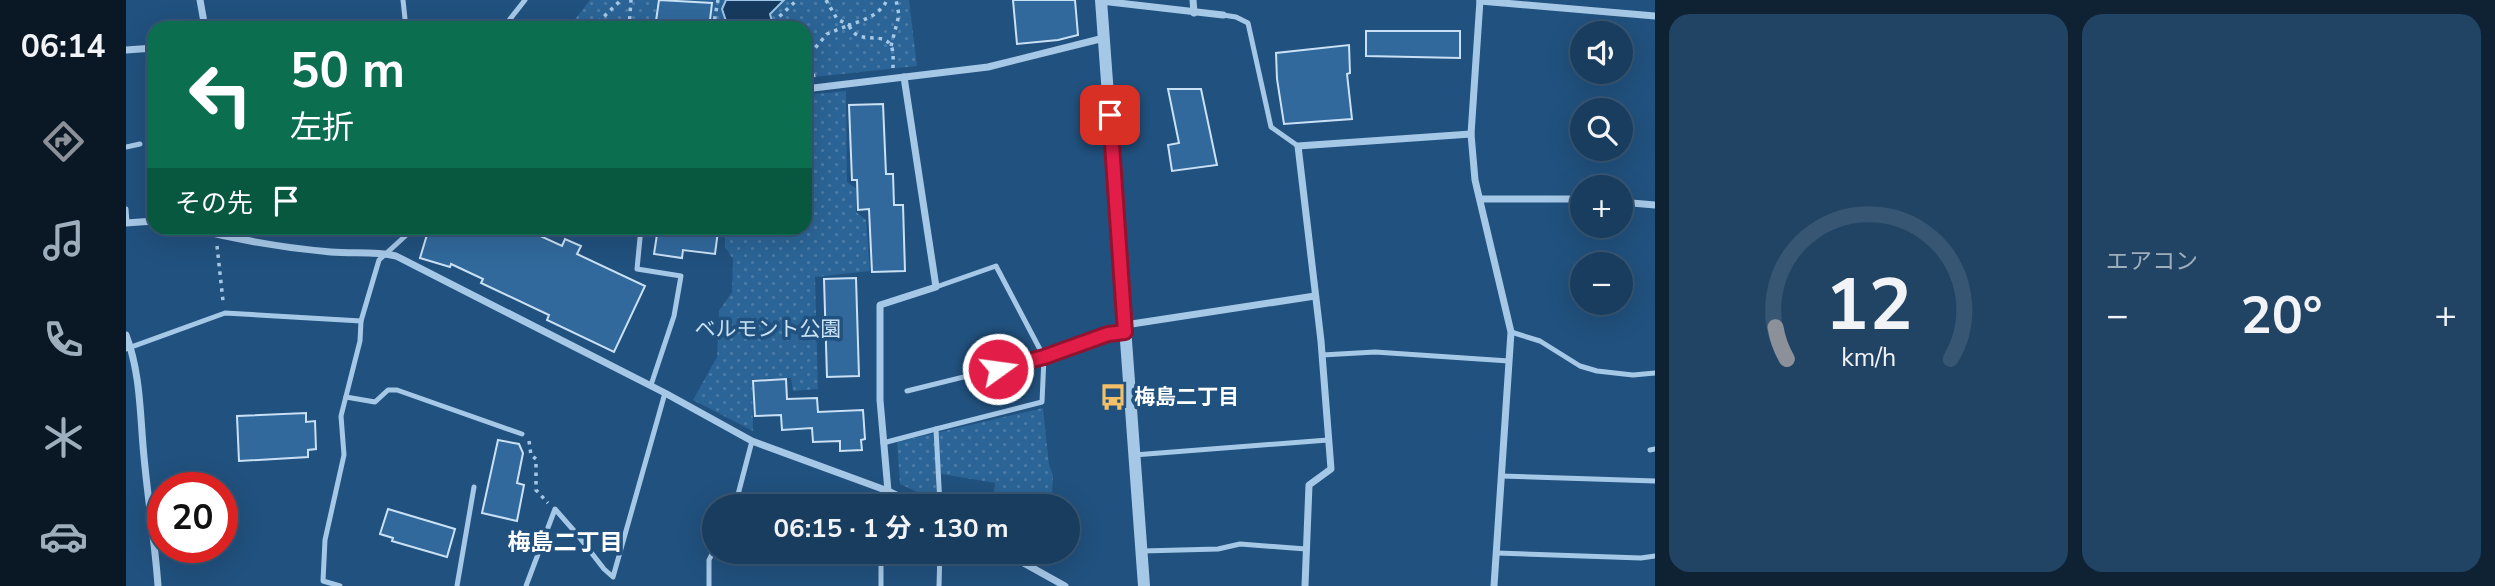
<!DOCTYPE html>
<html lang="ja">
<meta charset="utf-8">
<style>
:root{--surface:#193d5e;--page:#224464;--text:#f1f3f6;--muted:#9faebc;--line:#375673;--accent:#8c9099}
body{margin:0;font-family:"Nunito Sans","Noto Sans JP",sans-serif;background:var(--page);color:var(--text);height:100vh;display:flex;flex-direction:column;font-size:26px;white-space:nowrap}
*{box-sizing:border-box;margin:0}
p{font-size:23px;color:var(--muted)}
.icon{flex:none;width:38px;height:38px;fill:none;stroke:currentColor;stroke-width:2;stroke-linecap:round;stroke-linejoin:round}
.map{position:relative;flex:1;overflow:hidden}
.details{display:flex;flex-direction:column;gap:14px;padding:14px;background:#0e2234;width:840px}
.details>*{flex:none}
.hud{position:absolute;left:21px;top:21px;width:665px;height:214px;border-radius:21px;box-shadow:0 7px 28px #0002,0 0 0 2px var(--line);background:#0b6e4f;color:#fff;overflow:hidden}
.tools{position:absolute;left:1444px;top:21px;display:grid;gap:14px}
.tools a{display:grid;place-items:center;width:63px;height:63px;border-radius:50%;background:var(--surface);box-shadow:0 7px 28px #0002,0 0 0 2px var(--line);font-size:35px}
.speed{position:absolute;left:21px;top:472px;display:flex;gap:14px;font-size:35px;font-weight:700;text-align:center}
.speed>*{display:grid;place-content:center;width:91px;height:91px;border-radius:50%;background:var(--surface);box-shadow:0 7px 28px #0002,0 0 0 2px var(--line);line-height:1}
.speed .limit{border:10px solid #d22;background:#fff;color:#111}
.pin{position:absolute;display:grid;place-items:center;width:60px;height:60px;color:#fff;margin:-30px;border-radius:14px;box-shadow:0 4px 10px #0006}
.me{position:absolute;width:77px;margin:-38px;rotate:76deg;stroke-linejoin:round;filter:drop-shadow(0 0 5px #0008)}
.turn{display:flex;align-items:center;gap:24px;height:147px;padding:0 28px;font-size:32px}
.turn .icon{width:91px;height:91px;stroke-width:2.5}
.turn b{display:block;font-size:49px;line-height:60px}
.then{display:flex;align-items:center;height:66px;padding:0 28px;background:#0003;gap:14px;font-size:26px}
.big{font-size:52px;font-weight:700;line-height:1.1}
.details .tile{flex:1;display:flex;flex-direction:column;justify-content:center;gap:10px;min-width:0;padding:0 24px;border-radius:21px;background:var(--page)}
.details .dial{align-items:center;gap:0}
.dial svg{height:182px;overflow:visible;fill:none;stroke:var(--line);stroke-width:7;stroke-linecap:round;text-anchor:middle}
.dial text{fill:var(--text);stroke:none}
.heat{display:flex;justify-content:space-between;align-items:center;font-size:38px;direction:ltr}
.details .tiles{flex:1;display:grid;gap:14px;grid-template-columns:repeat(2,1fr)}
.trip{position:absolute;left:576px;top:494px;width:378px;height:70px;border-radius:35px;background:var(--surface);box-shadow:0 7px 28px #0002,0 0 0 2px var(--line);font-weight:700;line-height:70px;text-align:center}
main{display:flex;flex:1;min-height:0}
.dock{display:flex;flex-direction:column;width:126px;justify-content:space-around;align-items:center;background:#0a1826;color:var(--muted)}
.dock .icon{width:49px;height:49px}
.dock .on{color:var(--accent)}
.dock b{font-size:32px;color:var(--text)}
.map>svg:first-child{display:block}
</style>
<main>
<nav class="dock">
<b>06:14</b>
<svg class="icon on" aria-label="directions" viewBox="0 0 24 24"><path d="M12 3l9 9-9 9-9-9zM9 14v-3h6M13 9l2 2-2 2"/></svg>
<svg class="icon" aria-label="music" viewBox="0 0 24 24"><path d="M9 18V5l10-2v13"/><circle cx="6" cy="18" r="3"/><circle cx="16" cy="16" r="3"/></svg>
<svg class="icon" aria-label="phone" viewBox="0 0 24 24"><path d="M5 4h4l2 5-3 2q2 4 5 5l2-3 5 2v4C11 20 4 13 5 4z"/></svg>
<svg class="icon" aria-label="climate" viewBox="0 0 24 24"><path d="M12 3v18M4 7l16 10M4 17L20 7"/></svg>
<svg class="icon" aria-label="car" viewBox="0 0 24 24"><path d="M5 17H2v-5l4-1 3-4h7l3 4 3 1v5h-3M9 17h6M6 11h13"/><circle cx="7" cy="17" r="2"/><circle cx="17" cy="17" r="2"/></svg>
</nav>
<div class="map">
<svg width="1529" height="586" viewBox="0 0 1529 586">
<defs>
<pattern id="park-dots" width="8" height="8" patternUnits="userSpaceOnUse" patternTransform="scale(1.75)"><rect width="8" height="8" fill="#2b6496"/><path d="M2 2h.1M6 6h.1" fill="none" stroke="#4b7ba6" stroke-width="1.8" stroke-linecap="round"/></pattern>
</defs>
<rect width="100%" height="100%" fill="#21517e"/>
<g fill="url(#park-dots)">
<path d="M464,0H783L791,66L679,78V28H442Z"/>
<path d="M720,91L721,182L730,188V212L740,220L744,271L689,277L692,389L667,391L665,378L626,379L627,431L567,400L591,357L593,311L606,292L607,259L599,247V228H679V95Z"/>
<path d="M917,408L923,465L927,475L926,495L893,497L868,492L869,483L810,473V501L774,484L771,442Z"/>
</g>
<path fill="#173b5e" stroke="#9ac4e8" stroke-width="2" d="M600,0H658L644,14L648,28H635L625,20L607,23L600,21L596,9Z"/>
<g fill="#31699c" stroke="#cae1f5" stroke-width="2">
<path d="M533,0L586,3L583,28H529Z"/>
<path d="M887,0H949L952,35L932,40L891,44Z"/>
<path d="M1240,31H1334V58L1240,56Z"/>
<path d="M1223,45L1224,73L1221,74L1226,119L1158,124L1151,79L1150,53Z"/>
<path d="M1042,89H1075L1091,165L1046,171L1042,145L1053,143Z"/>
<path d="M757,104L760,174H767L768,205H777L779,271L746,272L743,209L732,210L731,180H726L723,105Z"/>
<path d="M303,228H397L436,246L439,239L455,246L451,254L519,286L488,352L421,320L423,315L355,283L357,279L325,264L324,267L294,258Z"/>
<path d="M532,228H588L587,230L592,231L589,254L557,250L556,258L528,254Z"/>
<path d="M730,278L733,376L701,377L698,279Z"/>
<path d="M660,379L661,399L691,398L692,412L737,410L739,439L735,440L736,450L714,451V441L687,442L686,428L656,430L655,415L629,416L627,381Z"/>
<path d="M180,413V422L189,421L190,449L182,450V457L113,461L111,416Z"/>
<path d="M372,440L393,444L397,453L391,483L398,485L391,521L356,513Z"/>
<path d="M262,509L329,529L321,557L266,541L267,538L254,534Z"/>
</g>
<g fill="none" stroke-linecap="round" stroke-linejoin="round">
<g stroke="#a6c8e7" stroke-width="3.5" stroke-dasharray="3.5 5" stroke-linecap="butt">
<path d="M700,0L711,19L723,25C738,20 754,15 761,0"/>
<path d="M466,28L495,0"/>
<path d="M503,28L505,0"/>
<path d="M587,28L592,0"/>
<path d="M618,28H626"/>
<path d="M641,28L671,0"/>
<path d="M765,46L773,15L770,0"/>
<path d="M684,54L701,34L723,25C731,47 757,30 765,46C768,51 767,62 767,68"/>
<path d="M679,56L684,54L688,78"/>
<path d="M91,246L97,301"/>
<path d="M403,441L405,455L410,459V490L422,503"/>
</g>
<g stroke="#a6c8e7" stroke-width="5">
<path d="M277,0L280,28"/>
<path d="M1097,15L1110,17L1122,23L1145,127L1172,146"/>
<path d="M377,28L399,0"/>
<path d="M0,147L14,144"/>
<path d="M0,209L1,223"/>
<path d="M515,228L511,269L555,276L548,316L525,385"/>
<path d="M810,287L870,266L918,357L916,402L810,429L814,506"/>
<path d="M1385,332L1414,341L1454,366L1471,371L1507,375L1529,373"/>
<path d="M0,349L99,313L235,321"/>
<path d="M1196,355L1249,352L1383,361"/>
<path d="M781,391L918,357L982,334L997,332"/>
<path d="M220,397L249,402L262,390H271L396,434"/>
<path d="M757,443L810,429"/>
<path d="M1524,450L1529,449"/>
<path d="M1008,455L1202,440"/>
<path d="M1375,476L1529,481"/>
<path d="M609,506L626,441"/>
<path d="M761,506L762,491"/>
<path d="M1016,551L1092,549L1114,544L1180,549"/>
<path d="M1371,553L1515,558L1529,556"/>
<path d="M214,586L197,581L199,540L218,455L215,416L234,341L235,321L253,260L288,228"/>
<path d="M331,586L348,487"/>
<path d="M400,586L429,509L450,533L478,569L487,577L539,393"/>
<path d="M583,586V560L588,550"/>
<path d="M755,586V551"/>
<path d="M813,586L814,551"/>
</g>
<g stroke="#a6c8e7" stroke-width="7">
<path d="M74,0L79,28"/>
<path d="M1067,0L1068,13"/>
<path d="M1354,0L1345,134L1349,180L1385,332L1368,586"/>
<path d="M975,1L1097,15"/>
<path d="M1354,1L1529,16"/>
<path d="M0,50L28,48"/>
<path d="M679,89L862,67L978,38"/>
<path d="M1354,199H1456"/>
<path d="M1494,202L1529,205"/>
<path d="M0,223L28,221"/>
<path d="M66,228C112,240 158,248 205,252C227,254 248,251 270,256L539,393L626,441L762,491L792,506"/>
<path d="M999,325L1189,296"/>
<path d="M0,335C15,374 14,417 18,457C22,500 29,543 32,586"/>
<path d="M762,491L754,400V305L810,287L778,77"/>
<path d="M876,551L939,586"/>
<path d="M1179,586L1183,485L1205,469L1195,341L1172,146L1345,134"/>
</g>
<path stroke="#a6c8e7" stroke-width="12" d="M975,0L1018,586"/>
</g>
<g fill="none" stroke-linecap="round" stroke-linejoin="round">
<defs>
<path id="route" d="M872,369L918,357L982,334L999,332L984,115"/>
</defs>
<use href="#route" stroke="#92132f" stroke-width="18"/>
<use href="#route" stroke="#e11d48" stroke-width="12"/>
</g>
<defs>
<symbol id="bus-bare" viewBox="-9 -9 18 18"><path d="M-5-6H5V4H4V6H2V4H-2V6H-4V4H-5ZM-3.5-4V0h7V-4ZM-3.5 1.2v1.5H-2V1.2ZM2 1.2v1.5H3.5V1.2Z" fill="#f3c068" stroke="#21517e" stroke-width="2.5" paint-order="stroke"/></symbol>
</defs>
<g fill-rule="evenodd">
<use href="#bus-bare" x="968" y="378" width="38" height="38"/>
</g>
<g text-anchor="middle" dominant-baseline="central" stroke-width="7" stroke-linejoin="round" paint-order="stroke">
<g font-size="21" fill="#cae1f5" stroke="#21517e">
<text x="642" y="329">ベルモント公園</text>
</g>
<g font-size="21" font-weight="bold" fill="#fff" stroke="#21517e" text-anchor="start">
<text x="1008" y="397">梅島二丁目</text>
</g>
<g font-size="23" font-weight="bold" fill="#fff" stroke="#21517e">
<text x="439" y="542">梅島二丁目</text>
</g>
</g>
</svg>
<div class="tools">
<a><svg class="icon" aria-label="sound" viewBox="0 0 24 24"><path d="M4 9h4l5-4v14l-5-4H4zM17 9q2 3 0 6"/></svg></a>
<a><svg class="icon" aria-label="search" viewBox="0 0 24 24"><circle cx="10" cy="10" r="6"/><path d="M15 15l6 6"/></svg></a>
<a>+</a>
<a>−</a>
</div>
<div class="speed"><div class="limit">20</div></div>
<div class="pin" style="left:984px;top:115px;background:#d93025"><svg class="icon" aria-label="arrive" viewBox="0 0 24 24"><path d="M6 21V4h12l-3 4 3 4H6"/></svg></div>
<svg class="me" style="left:872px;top:369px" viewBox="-20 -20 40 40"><circle r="17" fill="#e11d48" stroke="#fff" stroke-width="3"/><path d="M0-11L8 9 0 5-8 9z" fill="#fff"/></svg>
<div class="trip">06:15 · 1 分 · 130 m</div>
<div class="hud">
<div class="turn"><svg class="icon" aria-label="left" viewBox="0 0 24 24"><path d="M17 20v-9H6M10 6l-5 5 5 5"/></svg><div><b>50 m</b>左折</div></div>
<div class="then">その先<svg class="icon" aria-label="arrive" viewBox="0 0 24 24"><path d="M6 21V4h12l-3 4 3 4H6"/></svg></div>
</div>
</div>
<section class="details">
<div class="tiles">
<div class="tile dial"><svg viewBox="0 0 100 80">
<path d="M14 69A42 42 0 1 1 86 69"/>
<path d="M14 69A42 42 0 0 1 9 55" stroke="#8c9099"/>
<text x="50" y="56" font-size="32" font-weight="700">12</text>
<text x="50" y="72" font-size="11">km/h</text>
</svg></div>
<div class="tile"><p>エアコン</p>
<div class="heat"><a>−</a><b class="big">20°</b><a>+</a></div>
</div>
</div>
</section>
</main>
